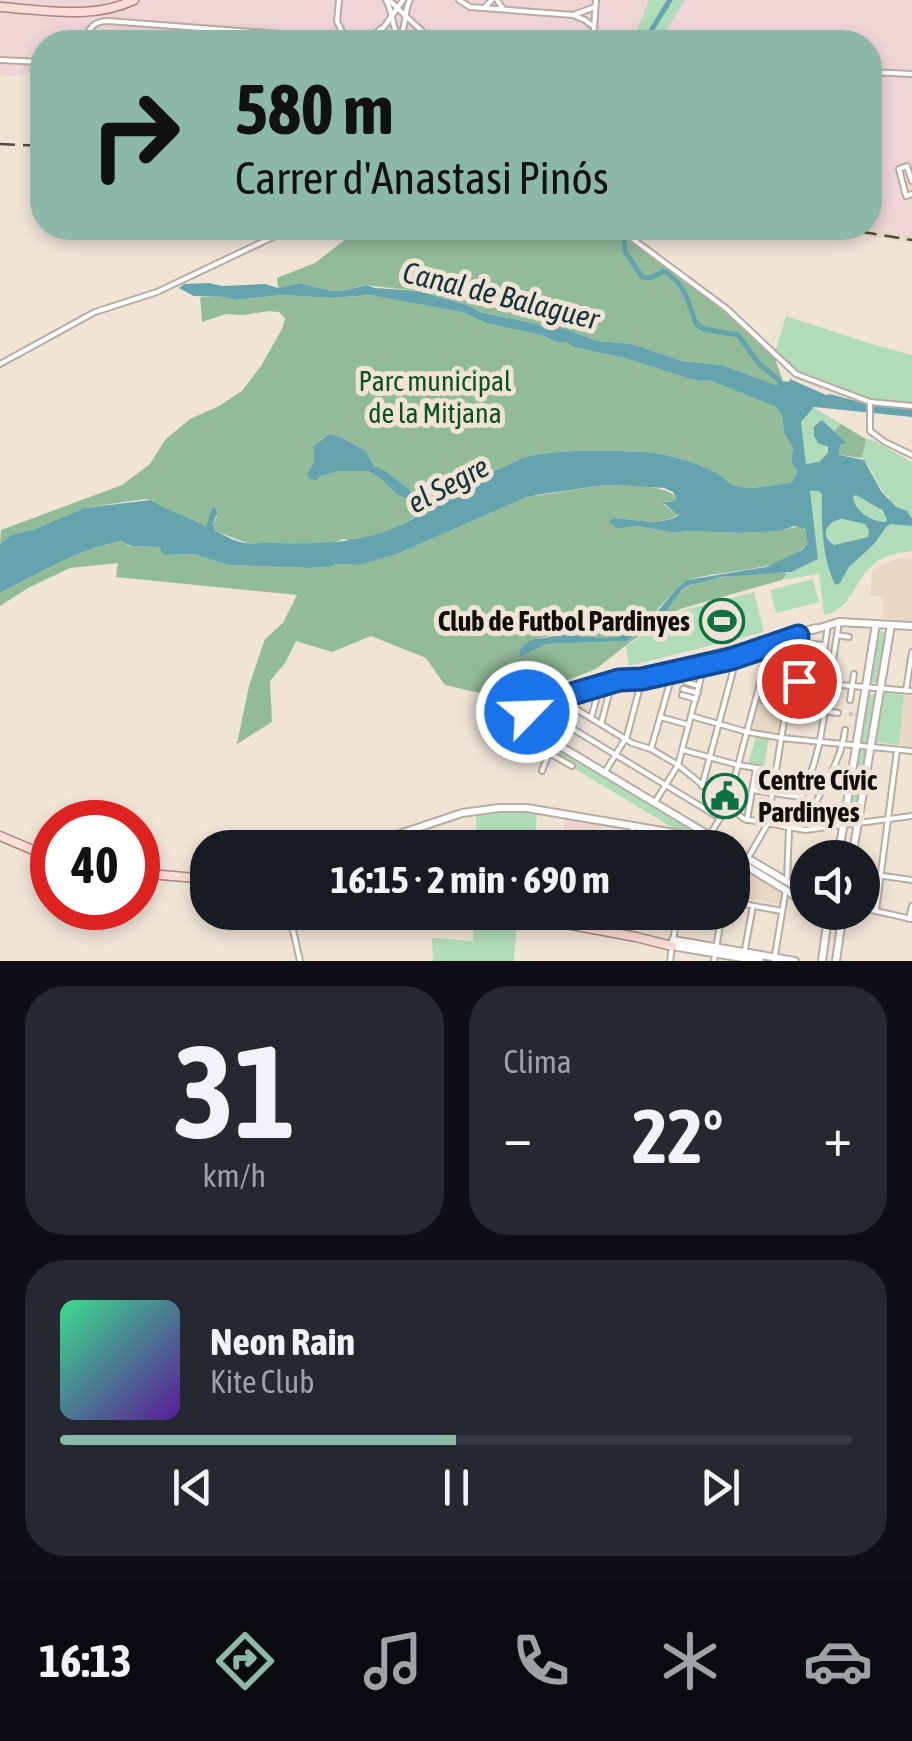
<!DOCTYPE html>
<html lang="es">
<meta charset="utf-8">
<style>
:root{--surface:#171b24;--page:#242831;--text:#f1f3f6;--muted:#9ea1a6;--line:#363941;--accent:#8bb8a7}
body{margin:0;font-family:"Asap Condensed",sans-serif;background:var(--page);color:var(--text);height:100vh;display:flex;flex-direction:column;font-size:38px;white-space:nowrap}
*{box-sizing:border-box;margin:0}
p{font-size:32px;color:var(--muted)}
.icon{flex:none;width:55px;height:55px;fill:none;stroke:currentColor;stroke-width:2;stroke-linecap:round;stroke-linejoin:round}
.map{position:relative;height:961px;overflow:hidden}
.sheet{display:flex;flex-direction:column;gap:25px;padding:25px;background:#0d0f14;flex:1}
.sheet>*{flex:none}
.hud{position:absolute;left:30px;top:30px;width:852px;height:210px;border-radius:40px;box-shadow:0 5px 15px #0003;background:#8bb8a7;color:#111;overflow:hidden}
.controls{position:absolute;left:790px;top:840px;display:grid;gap:20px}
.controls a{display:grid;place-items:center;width:90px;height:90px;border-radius:50%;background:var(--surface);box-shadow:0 5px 15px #0003;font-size:50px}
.speed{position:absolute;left:30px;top:800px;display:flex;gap:20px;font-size:50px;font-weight:700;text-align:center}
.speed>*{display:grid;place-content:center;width:130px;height:130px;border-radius:50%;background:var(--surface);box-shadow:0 5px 15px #0003;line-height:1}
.speed .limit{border:15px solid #d22;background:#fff;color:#111}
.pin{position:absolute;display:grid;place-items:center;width:85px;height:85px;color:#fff;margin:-42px;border:5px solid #fff;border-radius:50%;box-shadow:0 2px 10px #0007}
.me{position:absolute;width:110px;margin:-55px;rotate:66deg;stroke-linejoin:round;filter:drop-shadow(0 0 8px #0008)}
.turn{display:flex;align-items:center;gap:35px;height:210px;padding:0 40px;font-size:45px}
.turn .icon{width:130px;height:130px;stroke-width:2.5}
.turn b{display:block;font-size:70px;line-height:85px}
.big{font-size:75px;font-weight:700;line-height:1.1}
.sheet .tile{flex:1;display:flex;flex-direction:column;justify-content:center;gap:15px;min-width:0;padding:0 35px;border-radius:40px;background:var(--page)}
.sheet .dial{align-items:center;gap:0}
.dial b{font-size:130px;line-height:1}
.song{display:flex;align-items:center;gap:30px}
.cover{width:120px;height:120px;border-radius:15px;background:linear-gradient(135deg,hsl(150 70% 55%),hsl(270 70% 35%))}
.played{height:10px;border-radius:5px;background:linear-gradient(90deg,var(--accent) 50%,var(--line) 50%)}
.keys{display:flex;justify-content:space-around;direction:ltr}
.heat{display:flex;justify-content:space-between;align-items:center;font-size:55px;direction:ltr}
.sheet .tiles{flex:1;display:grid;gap:25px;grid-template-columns:1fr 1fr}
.tile:last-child{grid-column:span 2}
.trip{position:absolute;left:190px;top:830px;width:560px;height:100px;border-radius:40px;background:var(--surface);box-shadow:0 5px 15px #0003;font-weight:700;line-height:100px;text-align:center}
.tabs{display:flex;height:160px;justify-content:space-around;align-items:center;background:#090b0e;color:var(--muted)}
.tabs .icon{width:70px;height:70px}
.tabs .selected{color:var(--accent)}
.tabs b{font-size:45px;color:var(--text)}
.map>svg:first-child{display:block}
</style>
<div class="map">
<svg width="912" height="961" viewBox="0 0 912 961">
<rect width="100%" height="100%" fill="#f0e4d7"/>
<g fill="#ead8c6">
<path d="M820,228H859L912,236V243Z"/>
<path d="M903,557L912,559V621L882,618L884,597L870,596L872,572L882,564Z"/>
<path d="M904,695L912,696V746L899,745Z"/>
<path d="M759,703L783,706L778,736L753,729Z"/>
<path d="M733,864L781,894L780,904L733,896Z"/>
</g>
<g fill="#efd5d5">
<path d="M0,0H649L632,42H42V74L5,76L0,74Z"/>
<path d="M684,0H912V236L859,228H870V42H659Z"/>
<path d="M565,818L601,824L599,847H573L575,834L569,832L568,825L563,848Z"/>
</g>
<g fill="#b1dcb9">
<path d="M649,0H684V2L659,42H632Z"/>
<path d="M786,316L868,343L912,355V406C865,399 811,388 774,356Z"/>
<path d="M813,407L841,424L834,431L826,423H816L814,426L823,445L829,449C825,462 817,463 806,464L801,421Z"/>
<path d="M866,439L873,440L912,462V551C898,553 885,554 874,564C854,580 852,610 824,615L819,574L782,580L787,573L818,558L809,491H820L822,494C821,523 822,558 835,585L840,583L849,567L871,546L884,528L890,524L889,497C875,487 875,470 862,458Z"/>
<path d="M855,495L877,505L887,519L886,522C872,522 855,512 853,497Z"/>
<path d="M839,519L865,524L869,530L868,537L833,545C824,539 825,531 829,522Z"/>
<path d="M813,579L819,602L776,613L770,590Z"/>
<path d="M754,592L764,632L629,666L626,646L681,611Z"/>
<path d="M878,631L887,632L879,684L871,682Z"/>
<path d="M882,692L904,695L899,745L874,742Z"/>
<path d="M868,694L876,695L869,743L861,742Z"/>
<path d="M550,704L553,716L550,729L547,728L546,731L530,720L533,708Z"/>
<path d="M522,724L705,834L703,838L678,831L517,734Z"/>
<path d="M756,737L769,739L764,767L748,764Z"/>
<path d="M859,749L868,751L855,820L848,821Z"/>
<path d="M520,810L537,813L534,847H477L476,813Z"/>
<path d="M474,913L517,918L514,961H433L432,938L473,941Z"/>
</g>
<g fill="#91bb99">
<path d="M360,228H612L707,297L774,356L783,381L776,385L722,365L682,361L632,344L597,341L563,328L548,329L537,324L482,312L470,306L418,291L364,285L347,290L332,291L300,283L278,288L277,278L315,263Z"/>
<path d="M282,295L331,298L375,295L462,312L486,323L541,335L557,342H566L573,347L625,358L690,379L700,381L710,379L776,407L782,416L784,433L793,448L791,462L797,471L793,481L789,483C773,484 752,491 736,486C728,484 724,477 717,473C700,463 664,453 644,452C607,450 565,449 529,456C512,460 496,475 479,472L465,489L458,493L424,497L411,491L386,471L374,466L366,451L341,437L330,434L313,446L314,462L307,474L308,478L317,481L321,476L340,471H368L381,479L399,496L422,503L423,512L394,529L353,542L344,539L329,544L247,543L215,531L213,524L217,517L211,509L206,527L161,508L152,500L145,499L84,508L35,529L11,535L0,544L1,530L122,485L150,464L165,440L190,419L219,406L242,391L261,366L282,329L285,318L279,312L269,311L244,315L226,314L202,322L200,297H224L235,300Z"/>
<path d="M841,424L866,439L862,458L839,455L840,445L847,443L834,431Z"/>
<path d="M606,485C625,485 664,484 676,497L675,501H665L664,505L679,514C660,527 635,519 613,518V526L617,529L636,526L675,533L686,531L740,533L778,531L801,526L808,534V543C781,574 724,569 687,580C662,598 652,626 619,637C589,646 543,623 519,650L520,657L547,644L628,641C637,631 649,626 659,617C669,609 675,595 686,588C702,576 766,572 787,573L782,580L680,609L629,643L596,669L514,701L445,685L426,658L371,636L332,652L296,641L285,663L270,681L272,722L237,744L249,686L265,639L283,623L297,595L116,577L118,563L70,568L28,588L0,606V593C40,573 78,549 123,541L129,546L159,547L163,555L194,554L228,565L309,568L329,567L336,564L355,565L397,554L527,497Z"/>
</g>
<path fill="#65a4ae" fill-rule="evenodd" d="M209,283L222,286L265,284L278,288L300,283L332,291L347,290L366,285L375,288L418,291L470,306L481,312L537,324L548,329L563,328L597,341L632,344L682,361L722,365L776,385L783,381L789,382L790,379L826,395L830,394L867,404L912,408V417L814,407L801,422L806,464L819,462L828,453V447L818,443L814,436V426L822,420L847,443L840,445L839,455L864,460L881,491L896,507L907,511L912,519V526L891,524L886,527L874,544L849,567L840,583L835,585C822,558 821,523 822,494L819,491H810L818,559L791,572L721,577L690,585L682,590L663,615L636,633L628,641L547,644L520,657L519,650L527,642L535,639L566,635L601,638L619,637L652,618L676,589L687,580L766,567L802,550L808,543L805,529L795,526L780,531L740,533L686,531L675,533L636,526L617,529L609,522L613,518C635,519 659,527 679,515L662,502L675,501L676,497L673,492L664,488L621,485H606L542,494L527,497L397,554L358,565L336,564L329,567L309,568L228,565L194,554L163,555L159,547L131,546L122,541C78,549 40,573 0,593V544L11,535L35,529L84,508L151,500C168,512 188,516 206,527L211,509L215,508L217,513L213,524L215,531C224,535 234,541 244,543C254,544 265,542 275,543C328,544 377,544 423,512L422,503L399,496L381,479L368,471H340L321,476L316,481L308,478L307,474L314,462L313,446L330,434L341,437L366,451L374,466L386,471L411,491L424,497L458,493L465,489L480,472C496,475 512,460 529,456C565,449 607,450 644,452C664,453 700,463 717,473C724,477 728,484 736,486C752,491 773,484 789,483L793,481L797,471L791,462L793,448L784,433L782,416L776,407L710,380L700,381L690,379L625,358L573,347L566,342H557L541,335L486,323L462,312L371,295L331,298L282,295L235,300L224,297L194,296L179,288L184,284ZM856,495L882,510L887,519L886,522C872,522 855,512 853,497ZM842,519L865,524L869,530L868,537L834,545C819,536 827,520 842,519Z"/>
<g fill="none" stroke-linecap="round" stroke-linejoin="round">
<g stroke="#65a4ae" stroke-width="5">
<path d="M644,42L670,0"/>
<path d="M623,228L625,251L642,277L650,278L664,271C688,286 686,301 697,325L704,329L738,335L759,364L778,379L782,387"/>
</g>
<path stroke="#cfc4b8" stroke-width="4" stroke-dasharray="4 2" stroke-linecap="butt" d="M849,714L856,715"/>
<defs>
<g id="street">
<path d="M339,0L337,21L343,34"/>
<path d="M386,0C395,15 390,31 404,42"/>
<path d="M389,0L426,35L436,39"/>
<path d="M459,0L470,7L573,15L585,20L594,27"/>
<path d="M497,0L503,9"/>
<path d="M484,8L492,0"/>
<path d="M573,15L595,7"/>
<path d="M319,34L464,42"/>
<path d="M374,34L384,27L403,0"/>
<path d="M85,42C88,29 93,21 108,21L384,42"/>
<path d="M394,42C409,32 402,14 410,0"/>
<path d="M593,42L596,0"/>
<path d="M0,60L42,62"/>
<path d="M870,72L912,74"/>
<path d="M912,181L907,166L899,169L906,196L912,194"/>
<path d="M618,228L727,309L796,374L870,402V431L885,442L912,455"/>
<path d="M0,364L95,312L157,292L292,228"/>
<path d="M870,402L912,406"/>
<path d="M837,635L849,637"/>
<path d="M825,645L828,625"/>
<path d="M794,667L821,670L825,645L798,643"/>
<path d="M792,681L912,691"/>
<path d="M686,682L699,686"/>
<path d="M683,689L698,693"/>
<path d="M906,690L912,652"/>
<path d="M566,695L571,706L632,743L651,749L678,765L744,819L805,830L912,816"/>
<path d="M682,695L696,699"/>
<path d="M763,700L788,704"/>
<path d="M765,700L772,671L792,674"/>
<path d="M850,700L854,674"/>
<path d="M776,702L788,640"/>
<path d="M567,704L568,726L720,818"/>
<path d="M825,711L838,713"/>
<path d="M691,716L747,732L782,738L912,751"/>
<path d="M660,717L689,725"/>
<path d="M591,718L600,686"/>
<path d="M601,724L612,682"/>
<path d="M547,736L555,719L553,699"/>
<path d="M651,749L673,672"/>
<path d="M683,750L738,765L776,771"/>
<path d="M542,771L549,753L572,766"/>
<path d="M605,772L627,736L642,679L641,675"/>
<path d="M702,786L737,656"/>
<path d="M752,790L801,797"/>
<path d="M655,802L678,765L704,666"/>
<path d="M798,806L815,804C827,780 842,757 845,730"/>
<path d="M747,820L756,768"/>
<path d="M710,835L727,806L770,646"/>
<path d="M632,848L633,826"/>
<path d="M748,858L767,825L798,636"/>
<path d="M862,873L912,880"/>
<path d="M787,880L789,829L814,764L820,741L839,622"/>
<path d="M732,902L782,911"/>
<path d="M862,908L912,919"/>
<path d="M876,911L897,750"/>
<path d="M289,912L300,961"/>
<path d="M909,919L912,906"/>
<path d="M629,921V912"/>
<path d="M673,940L678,912"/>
<path d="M745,949L753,906"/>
<path d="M670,961L672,946"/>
<path d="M714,961L722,912"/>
<path d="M774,961L786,889"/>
</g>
<g id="secondary">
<path d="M813,630L839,622L912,626"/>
<path d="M630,679L738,657L797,636"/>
<path d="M525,708L640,674L816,628"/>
<path d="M525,708L521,706L515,708L513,714L515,719L730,848"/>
<path d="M358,848L462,813L499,808H527L692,836L716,848"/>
<path d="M732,849L808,894"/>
<path d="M732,857L808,904"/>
<path d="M838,858L876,624"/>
<path d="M852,858L891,625"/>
<path d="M825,912C831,923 842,923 847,912"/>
<path d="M760,961L672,946L673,940L795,961"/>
<path d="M822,961L828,917"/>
<path d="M836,961L842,919"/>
</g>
<g id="primary">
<path d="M0,7C44,10 93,20 134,0"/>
<path d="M0,836L52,858"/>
<path d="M138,873L208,879"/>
<path d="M502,912L636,937L672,946"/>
</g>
</defs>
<use href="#street" stroke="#b9ada1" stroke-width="8"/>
<use href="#secondary" stroke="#b9ada1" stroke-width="10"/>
<use href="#primary" stroke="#aa857e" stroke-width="11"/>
<use href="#street" stroke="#fff" stroke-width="4"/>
<use href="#secondary" stroke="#fff" stroke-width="6"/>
<use href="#primary" stroke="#fdddd7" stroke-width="8"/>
<g stroke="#4f4942" stroke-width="2.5" stroke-dasharray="15 8" stroke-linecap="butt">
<path d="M0,144L42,146"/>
<path d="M839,228L912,240"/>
</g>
</g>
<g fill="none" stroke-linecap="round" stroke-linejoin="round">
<defs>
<path id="route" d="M527,712L525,708L619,680L642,679L731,659L798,636L792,680L799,681"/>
</defs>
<use href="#route" stroke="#114b97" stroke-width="25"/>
<use href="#route" stroke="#1a73e8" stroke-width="18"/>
</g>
<defs>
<symbol id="stadium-ring" viewBox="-11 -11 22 22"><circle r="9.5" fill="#f0e4d7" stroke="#0f7147" stroke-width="1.5"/><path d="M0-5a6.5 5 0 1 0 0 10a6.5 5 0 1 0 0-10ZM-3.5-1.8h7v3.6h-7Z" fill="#0f7147"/></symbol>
<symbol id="civic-ring" viewBox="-11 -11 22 22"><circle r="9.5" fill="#f0e4d7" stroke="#0f7147" stroke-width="1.5"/><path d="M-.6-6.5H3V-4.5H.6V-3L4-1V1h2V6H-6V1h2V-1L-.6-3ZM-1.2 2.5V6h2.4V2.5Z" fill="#0f7147"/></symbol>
</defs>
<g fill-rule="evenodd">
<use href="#stadium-ring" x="697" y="596" width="50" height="50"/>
<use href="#civic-ring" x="700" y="771" width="50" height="50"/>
</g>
<g text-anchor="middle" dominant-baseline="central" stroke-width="10" stroke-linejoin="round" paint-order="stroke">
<g font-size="28" fill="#0d5025" stroke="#f0e4d7">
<text x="435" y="381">Parc municipal<tspan x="435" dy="32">de la Mitjana</tspan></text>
</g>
<g font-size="28" font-weight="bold" fill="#110d09" stroke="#f0e4d7" text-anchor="end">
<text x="690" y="621">Club de Futbol Pardinyes</text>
<text x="758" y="780" text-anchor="start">Centre Cívic<tspan x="758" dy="32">Pardinyes</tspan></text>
</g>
<g font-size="30" font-style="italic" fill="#133338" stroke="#f0e4d7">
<text transform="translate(501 295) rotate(14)">Canal de Balaguer</text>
<text transform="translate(448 484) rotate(-28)">el Segre</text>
</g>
</g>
</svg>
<div class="controls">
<a><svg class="icon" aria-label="sound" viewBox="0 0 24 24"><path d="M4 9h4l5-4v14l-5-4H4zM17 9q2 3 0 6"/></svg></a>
</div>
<div class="speed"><div class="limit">40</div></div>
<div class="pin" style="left:799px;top:681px;background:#d93025"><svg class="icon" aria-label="arrive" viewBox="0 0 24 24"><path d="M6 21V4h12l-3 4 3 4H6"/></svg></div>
<svg class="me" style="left:527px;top:712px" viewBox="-20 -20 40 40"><circle r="17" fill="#1a73e8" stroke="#fff" stroke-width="3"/><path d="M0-11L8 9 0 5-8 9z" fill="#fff"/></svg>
<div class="trip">16:15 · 2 min · 690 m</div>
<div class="hud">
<div class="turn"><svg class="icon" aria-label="right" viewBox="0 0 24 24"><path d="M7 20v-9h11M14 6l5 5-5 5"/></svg><div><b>580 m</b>Carrer d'Anastasi Pinós</div></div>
</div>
</div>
<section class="sheet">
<div class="tiles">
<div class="tile dial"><b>31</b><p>km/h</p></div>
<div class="tile"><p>Clima</p>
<div class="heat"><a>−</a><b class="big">22°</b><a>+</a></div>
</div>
<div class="tile">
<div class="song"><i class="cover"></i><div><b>Neon Rain</b><p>Kite Club</p></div></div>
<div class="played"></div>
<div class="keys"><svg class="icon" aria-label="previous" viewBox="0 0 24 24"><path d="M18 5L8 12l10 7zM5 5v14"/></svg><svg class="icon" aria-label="pause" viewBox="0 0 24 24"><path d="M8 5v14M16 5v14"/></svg><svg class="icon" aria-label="next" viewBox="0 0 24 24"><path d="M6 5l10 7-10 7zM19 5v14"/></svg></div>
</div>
</div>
</section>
<nav class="tabs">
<b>16:13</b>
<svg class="icon selected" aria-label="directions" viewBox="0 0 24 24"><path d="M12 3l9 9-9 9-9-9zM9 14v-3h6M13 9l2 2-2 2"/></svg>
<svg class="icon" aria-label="music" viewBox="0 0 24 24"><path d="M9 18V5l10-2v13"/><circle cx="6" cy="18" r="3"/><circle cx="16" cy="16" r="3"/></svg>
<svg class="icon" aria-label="phone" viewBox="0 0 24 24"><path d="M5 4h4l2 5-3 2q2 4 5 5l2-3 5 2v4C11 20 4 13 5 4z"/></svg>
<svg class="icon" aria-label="climate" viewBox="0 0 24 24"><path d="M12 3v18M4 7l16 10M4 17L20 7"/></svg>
<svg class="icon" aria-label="car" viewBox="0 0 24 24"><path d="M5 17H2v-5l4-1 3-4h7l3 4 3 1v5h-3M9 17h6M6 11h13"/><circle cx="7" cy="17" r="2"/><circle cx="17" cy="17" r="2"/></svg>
</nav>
